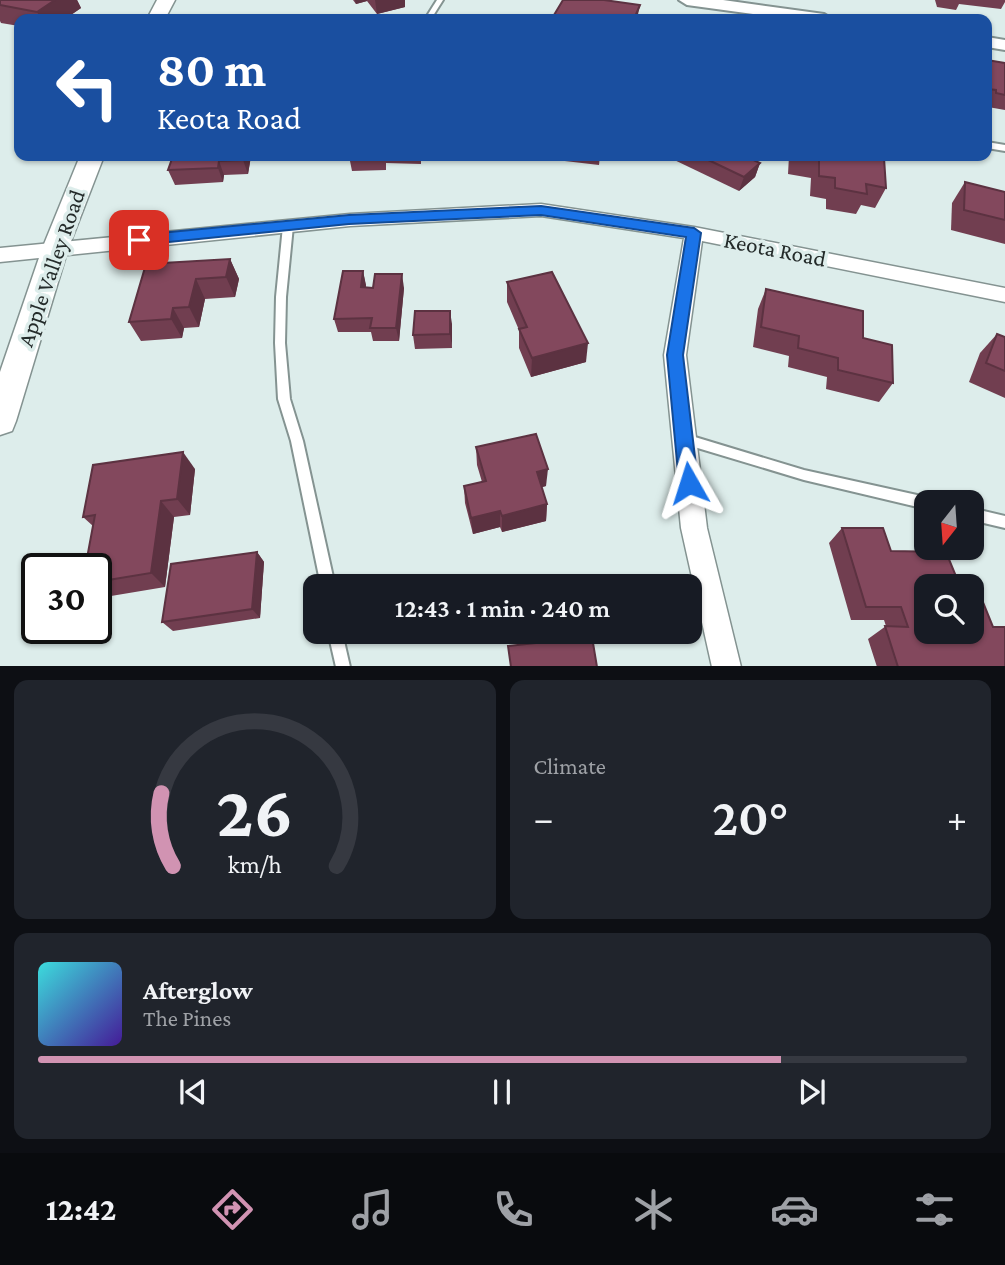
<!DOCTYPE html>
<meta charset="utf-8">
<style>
:root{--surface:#171b24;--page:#20242c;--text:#f1f3f6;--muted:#9ea1a6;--line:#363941;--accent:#d193b2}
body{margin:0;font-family:"Crimson Pro",serif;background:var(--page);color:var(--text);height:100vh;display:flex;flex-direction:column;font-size:26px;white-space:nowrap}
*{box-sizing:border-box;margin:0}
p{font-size:23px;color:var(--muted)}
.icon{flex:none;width:38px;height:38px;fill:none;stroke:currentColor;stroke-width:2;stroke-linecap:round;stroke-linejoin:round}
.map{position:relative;height:666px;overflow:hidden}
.panel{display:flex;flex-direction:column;gap:14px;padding:14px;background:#0d0f14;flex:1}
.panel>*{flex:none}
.hud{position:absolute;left:14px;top:14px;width:978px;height:147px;border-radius:14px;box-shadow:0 2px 5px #0004;background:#1a4fa0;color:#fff;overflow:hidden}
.needle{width:46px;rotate:197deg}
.buttons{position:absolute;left:914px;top:490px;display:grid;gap:14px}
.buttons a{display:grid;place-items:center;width:70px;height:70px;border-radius:14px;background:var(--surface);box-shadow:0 2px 5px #0004;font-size:35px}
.speed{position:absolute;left:21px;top:553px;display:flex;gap:14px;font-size:35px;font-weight:700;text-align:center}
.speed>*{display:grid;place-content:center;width:91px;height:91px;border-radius:50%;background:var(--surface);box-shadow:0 2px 5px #0004;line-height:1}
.speed .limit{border:4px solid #111;border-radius:10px;background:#fff;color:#111}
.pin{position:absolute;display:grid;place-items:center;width:60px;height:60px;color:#fff;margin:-30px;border-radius:14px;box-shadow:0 4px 10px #0006}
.me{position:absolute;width:77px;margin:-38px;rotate:354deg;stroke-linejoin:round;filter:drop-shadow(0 0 5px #0008)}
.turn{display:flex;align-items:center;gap:24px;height:147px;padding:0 28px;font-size:32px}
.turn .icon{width:91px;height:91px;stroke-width:2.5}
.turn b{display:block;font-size:49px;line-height:60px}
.big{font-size:52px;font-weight:600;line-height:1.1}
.panel .widget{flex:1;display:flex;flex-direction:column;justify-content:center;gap:10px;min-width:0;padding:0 24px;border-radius:14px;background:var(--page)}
.panel .dial{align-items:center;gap:0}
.dial svg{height:182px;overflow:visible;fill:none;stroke:var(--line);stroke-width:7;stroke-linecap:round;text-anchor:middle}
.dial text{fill:var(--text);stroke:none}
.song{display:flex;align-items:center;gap:21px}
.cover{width:84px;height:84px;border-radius:10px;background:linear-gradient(135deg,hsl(180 70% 55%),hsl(260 70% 35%))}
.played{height:7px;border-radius:4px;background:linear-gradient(90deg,var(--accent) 80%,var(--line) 80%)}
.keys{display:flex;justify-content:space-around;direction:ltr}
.heat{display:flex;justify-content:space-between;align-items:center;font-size:38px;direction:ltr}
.panel .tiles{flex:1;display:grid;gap:14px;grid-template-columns:1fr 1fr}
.widget:last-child{grid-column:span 2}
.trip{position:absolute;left:303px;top:574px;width:399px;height:70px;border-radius:14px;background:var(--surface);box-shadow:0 2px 5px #0004;font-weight:600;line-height:70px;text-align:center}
.menu{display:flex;height:112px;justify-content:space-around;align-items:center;background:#090b0e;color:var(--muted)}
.menu .icon{width:49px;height:49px}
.menu .active{color:var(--accent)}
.menu b{font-size:32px;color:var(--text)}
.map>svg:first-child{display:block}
</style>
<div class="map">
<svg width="1005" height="667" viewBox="0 0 1005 667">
<rect width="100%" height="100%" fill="#ddedeb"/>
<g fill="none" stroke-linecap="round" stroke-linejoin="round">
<defs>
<g id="service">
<path d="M437,0H443L431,19H425Z"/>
<path d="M987,142L1005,145V151L987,148Z"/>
<path d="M288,223L293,226L286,297L285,343L290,399L303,441L335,586H321L291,441L278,399L275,343L276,297L283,226Z"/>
<path d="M685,434L804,470L926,497L930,499L932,502H926V509L804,480L681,443L679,439L681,435Z"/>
<path d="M971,508L1005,516V528L971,520Z"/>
<path d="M328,632H342L350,667H336Z"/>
</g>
<path id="minor" d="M541,204L694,227L1005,288V302L702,241L686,355L707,528L741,667H712L681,528L664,355L684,238L541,216L350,226L0,262V248L350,214Z"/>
<g id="tertiary">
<path d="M679,0H723L824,14L832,19H789L687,5Z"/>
<path d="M987,37L1005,40V50L987,47Z"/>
</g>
<g id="secondary">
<path d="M157,0H175L165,19H147Z"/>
<path d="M80,156H104L68,249L16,421L12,431L0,435V372L42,249Z"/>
</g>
</defs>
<use href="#service" stroke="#849391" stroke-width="4"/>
<use href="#minor" stroke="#849391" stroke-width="3"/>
<use href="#tertiary" stroke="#849391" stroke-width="4"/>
<use href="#secondary" stroke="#849391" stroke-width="3"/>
<use href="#service" fill="#fff" fill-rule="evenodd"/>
<use href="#minor" fill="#fff" fill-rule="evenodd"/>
<use href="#tertiary" fill="#fff" fill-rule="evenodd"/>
<use href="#secondary" fill="#fff" fill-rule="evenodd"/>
</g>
<g fill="#713e50">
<path d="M0,0H77L81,8L65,19H19V26L1,23L0,21Z"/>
<path d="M353,0H405V7L377,14L367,1L356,4Z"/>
<path d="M563,0L637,19H554V15Z"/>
<path d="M935,0H1005V2L1001,9L959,4L956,10L937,7Z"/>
<path d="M987,60L1005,63V110L988,107L987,104Z"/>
<path d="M251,156L248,174L224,175L223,182L175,185L168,170Z"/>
<path d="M349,156H439V157L421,158V164L386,163V170L352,171Z"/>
<path d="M522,156H600L599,165Z"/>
<path d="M666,156H745L760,163L755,177L739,191Z"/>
<path d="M789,156H870L886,188L875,208L861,205L856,214L826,209V199L810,196L811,178L788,174Z"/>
<path d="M965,182L1005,192V244L951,230L952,203Z"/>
<path d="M230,259L239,279L235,297L205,299L199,327L184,328L182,338L141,341L129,322Z"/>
<path d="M363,271L366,287L404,288L399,341H373L371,332H338L334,319Z"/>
<path d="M507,282L586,362L531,377L519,348V330L507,302Z"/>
<path d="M766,289L893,383L879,402L826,389L827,377L788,367L789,356L753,347L758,309Z"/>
<path d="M450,311L452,348L415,349L413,335Z"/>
<path d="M997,334L1005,337V398L969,382L980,353Z"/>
<path d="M476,447L546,486L542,487L547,504L546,521L502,532L500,527L473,534L465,503L464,486L482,482L477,465Z"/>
<path d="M195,469L190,515L174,517L165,587L99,598L96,595V569L93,526L83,517Z"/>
<path d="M842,528L960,586L1005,667H877L868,639L886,626L884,620H851L829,543Z"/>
<path d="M257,552L264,562L260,618L173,631L162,622Z"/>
</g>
<g fill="#5c3241">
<path d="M55,0H77L81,8L65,19H41L37,12Z"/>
<path d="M355,0H367V1L356,4Z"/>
<path d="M375,0H405V7L377,14Z"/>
<path d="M640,5L637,19H634Z"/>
<path d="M244,156H251L248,174L243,160Z"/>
<path d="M219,161L224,175L223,182L218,168Z"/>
<path d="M760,163L755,177L739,191L744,177Z"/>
<path d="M230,259L239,279L235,297L226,277Z"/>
<path d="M363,271L366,285L364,301L361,287Z"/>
<path d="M402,274L404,288L399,341L396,328Z"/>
<path d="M196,279L205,299L199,327L189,307Z"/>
<path d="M173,308L184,328L182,338L171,319Z"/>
<path d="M450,311L452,324V348L450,334Z"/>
<path d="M588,343L586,362L531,377L532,358Z"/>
<path d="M183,452L195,469L190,515L177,499Z"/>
<path d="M548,469L546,486L535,489L537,472Z"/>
<path d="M161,501L174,517L165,587L151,573Z"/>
<path d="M547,504L546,521L502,532V516Z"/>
<path d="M500,511V527L473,534L471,518Z"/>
<path d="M257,552L264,562L260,618L252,609Z"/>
</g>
<g fill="#83485d" stroke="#5c3241" stroke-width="2">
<path d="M0,0H55L37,12L0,5Z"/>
<path d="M563,0H604L640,5L634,19H594L574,15L572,18L554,15Z"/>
<path d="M683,17L700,19H682Z"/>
<path d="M987,60L1005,63V95L996,93V90L987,89V69H989Z"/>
<path d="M173,156H244L243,160L219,161L218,168L168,170Z"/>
<path d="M349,156H384L349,157Z"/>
<path d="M700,156H745L760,163L744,177Z"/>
<path d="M805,156H870L884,158L886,188L866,184L867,194L835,188V178L819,176V158Z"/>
<path d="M965,182L1005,192V220L964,210Z"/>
<path d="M230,259L226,277L196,279L189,307L173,308L171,319L129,322L146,264Z"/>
<path d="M343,271H363L361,287L373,288L375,274H402L396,328H370L372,318L334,319Z"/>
<path d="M552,272L588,343L532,358L519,329L527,327L507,282Z"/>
<path d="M766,289L863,311V338L892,345L893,383L838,370V358L798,348L799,336L761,327Z"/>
<path d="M415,311H450V334L413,335Z"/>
<path d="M997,334L1005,337V371L986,363Z"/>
<path d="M536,434L548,469L537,472L547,504L502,516L500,511L471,518L464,486L486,481L476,447Z"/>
<path d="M183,452L177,499L161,501L151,573L96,582V569H85L95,515L83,517L93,465Z"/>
<path d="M842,528H883L891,551L946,552L960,586H926V632H971V590H978L993,627H1005V667H898L885,626L908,627L901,607H866Z"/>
<path d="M257,552L252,609L162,622L171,564Z"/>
<path d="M592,637L597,667H511L508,646Z"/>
</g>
<path fill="#1a73e8" stroke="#114b97" stroke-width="2" d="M541,206L694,228L701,233L683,355L698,483L695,489L689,492L682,489L679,483L667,355L686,237L541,215L349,224L139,245L132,240L139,235L349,215Z"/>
<g text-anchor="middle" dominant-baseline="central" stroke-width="7" stroke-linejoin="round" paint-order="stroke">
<g font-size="23" fill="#242b2a" stroke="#ddedeb">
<text transform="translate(775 249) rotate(11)">Keota Road</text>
<text transform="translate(51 268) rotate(-71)">Apple Valley Road</text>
</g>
</g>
</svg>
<div class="buttons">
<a><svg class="needle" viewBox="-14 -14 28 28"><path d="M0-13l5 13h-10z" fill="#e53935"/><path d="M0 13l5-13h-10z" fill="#9ea1a6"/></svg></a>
<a><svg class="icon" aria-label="search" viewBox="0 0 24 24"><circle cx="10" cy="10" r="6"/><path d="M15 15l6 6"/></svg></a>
</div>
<div class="speed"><div class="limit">30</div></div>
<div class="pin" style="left:139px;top:240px;background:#d93025"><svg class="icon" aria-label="arrive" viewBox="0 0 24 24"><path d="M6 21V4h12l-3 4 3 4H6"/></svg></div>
<svg class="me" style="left:689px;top:483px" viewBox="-20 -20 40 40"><path d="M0-17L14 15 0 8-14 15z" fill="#1a73e8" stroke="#fff" stroke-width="4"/></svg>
<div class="trip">12:43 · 1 min · 240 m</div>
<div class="hud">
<div class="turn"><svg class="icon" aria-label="left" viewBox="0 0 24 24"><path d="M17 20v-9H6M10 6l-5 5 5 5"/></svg><div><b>80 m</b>Keota Road</div></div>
</div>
</div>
<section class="panel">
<div class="tiles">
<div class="widget dial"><svg viewBox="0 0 100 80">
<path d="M14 69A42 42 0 1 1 86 69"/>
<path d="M14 69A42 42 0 0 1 9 37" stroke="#d193b2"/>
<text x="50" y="56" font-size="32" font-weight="700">26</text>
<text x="50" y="72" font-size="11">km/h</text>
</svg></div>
<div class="widget"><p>Climate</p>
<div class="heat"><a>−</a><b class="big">20°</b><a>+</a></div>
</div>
<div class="widget">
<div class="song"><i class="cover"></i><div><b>Afterglow</b><p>The Pines</p></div></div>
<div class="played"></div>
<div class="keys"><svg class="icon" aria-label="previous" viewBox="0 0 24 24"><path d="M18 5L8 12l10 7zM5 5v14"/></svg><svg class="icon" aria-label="pause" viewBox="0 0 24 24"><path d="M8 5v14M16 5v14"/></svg><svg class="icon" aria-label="next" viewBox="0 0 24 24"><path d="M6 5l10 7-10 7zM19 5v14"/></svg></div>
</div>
</div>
</section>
<nav class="menu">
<b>12:42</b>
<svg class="icon active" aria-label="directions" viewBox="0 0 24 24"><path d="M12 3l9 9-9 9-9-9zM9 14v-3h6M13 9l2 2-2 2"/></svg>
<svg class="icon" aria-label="music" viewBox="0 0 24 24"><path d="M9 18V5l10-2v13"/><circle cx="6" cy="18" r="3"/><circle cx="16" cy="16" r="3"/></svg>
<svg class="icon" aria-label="phone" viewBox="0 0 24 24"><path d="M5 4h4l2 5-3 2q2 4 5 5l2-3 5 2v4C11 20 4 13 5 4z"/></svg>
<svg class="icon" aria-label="climate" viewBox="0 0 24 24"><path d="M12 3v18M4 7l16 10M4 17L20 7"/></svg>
<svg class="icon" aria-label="car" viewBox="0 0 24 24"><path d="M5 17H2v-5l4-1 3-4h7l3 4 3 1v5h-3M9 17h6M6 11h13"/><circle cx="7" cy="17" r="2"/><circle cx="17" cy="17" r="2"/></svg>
<svg class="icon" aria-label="filters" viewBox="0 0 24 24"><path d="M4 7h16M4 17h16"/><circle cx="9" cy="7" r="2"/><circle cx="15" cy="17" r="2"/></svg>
</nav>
